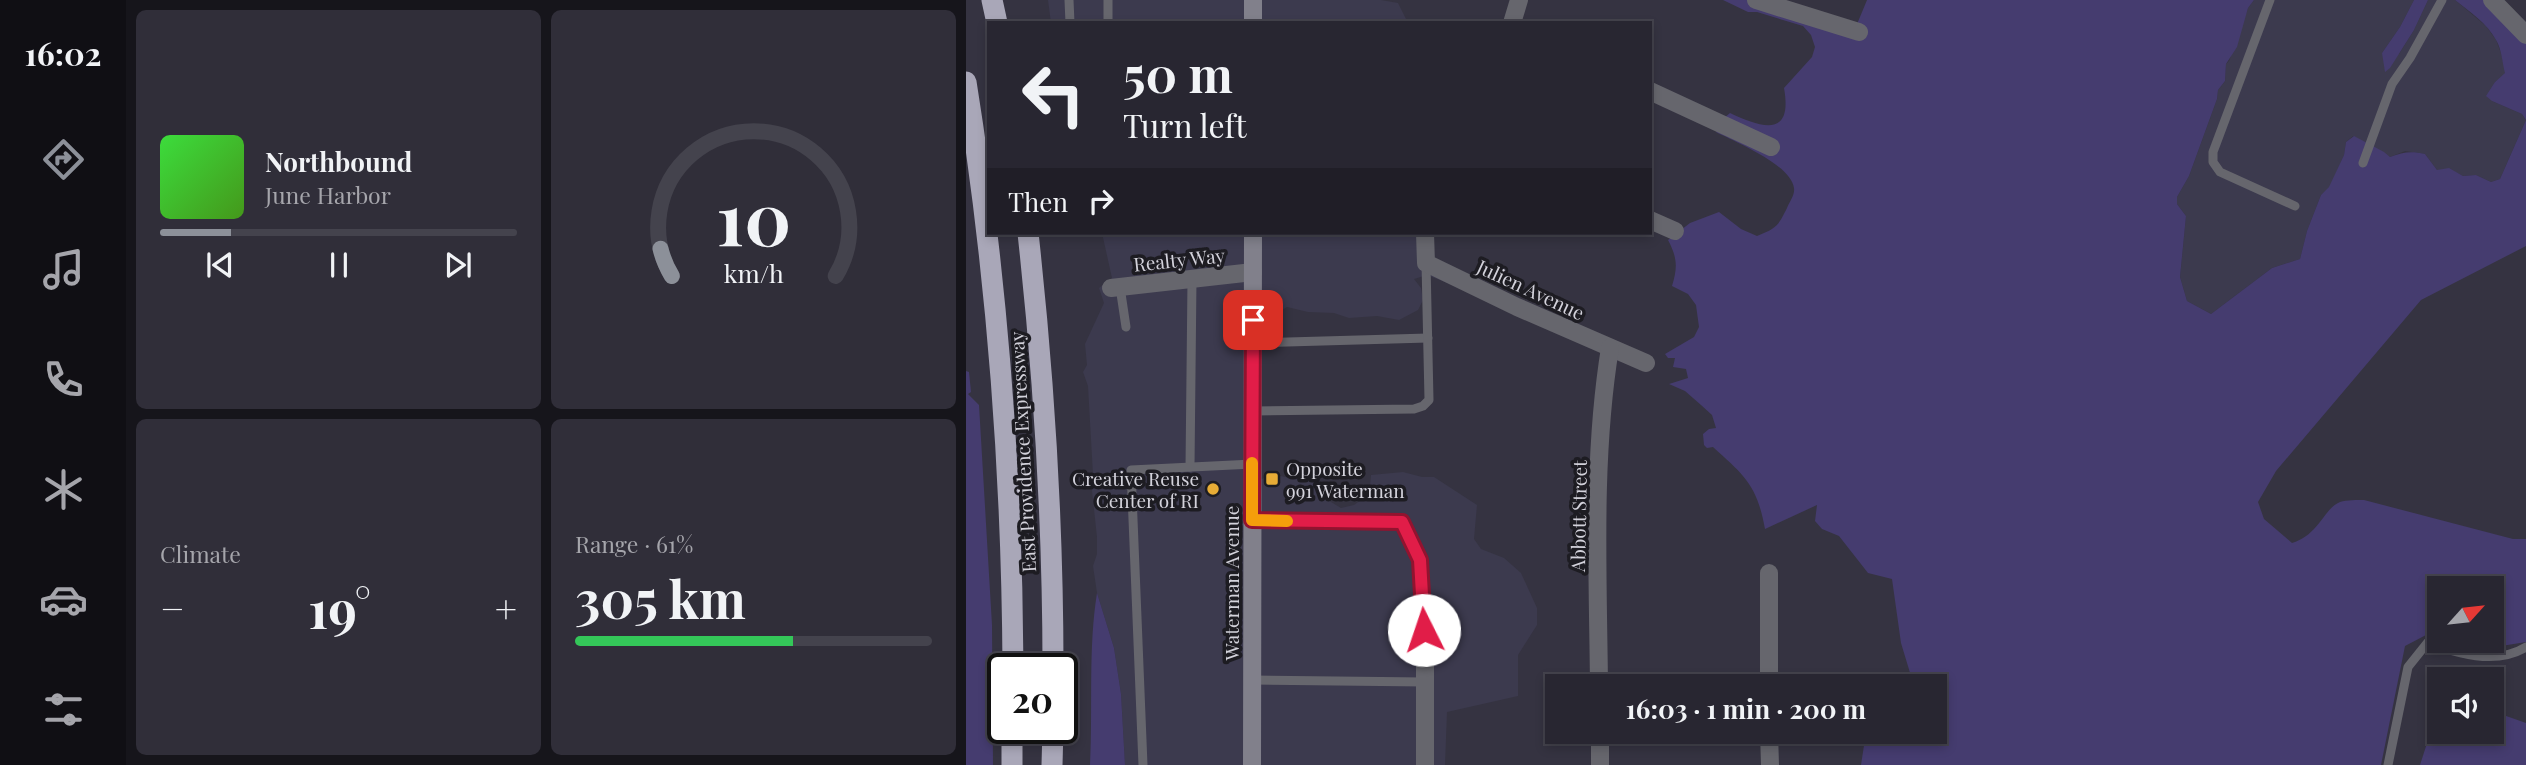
<!DOCTYPE html>
<meta charset="utf-8">
<style>
:root{--surface:#282631;--page:#302e39;--text:#f1f3f6;--muted:#a5a5ab;--line:#44434d;--accent:#8c9099}
body{margin:0;font-family:"Playfair Display",serif;background:var(--page);color:var(--text);height:100vh;display:flex;flex-direction:column;font-size:26px;white-space:nowrap}
*{box-sizing:border-box;margin:0}
p{font-size:23px;color:var(--muted)}
.icon{flex:none;width:38px;height:38px;fill:none;stroke:currentColor;stroke-width:2;stroke-linecap:round;stroke-linejoin:round}
.map{position:relative;flex:1;overflow:hidden}
.side{display:flex;flex-direction:column;gap:10px;padding:10px;background:#16151b;width:840px}
.side>*{flex:none}
.banner{position:absolute;left:21px;top:21px;width:665px;height:214px;border-radius:0px;box-shadow:0 4px 10px #0003,0 0 0 2px var(--line);background:#282631;color:var(--text);overflow:hidden}
.needle{width:46px;rotate:63deg}
.controls{position:absolute;left:1461px;top:576px;display:grid;gap:14px}
.controls a{display:grid;place-items:center;width:77px;height:77px;border-radius:0px;background:var(--surface);box-shadow:0 4px 10px #0003,0 0 0 2px var(--line);font-size:35px}
.speed{position:absolute;left:21px;top:653px;display:flex;gap:14px;font-size:35px;font-weight:700;text-align:center}
.speed>*{display:grid;place-content:center;width:91px;height:91px;border-radius:50%;background:var(--surface);box-shadow:0 4px 10px #0003,0 0 0 2px var(--line);line-height:1}
.speed .limit{border:4px solid #111;border-radius:10px;background:#fff;color:#111}
.pin{position:absolute;display:grid;place-items:center;width:60px;height:60px;color:#fff;margin:-30px;border-radius:14px;box-shadow:0 4px 10px #0006}
.me{position:absolute;width:77px;margin:-38px;rotate:356deg;stroke-linejoin:round;filter:drop-shadow(0 0 5px #0008)}
.turn{display:flex;align-items:center;gap:24px;height:147px;padding:0 21px;font-size:32px}
.turn .icon{width:91px;height:91px;stroke-width:2.5}
.turn b{display:block;font-size:49px;line-height:60px}
.then{display:flex;align-items:center;height:66px;padding:0 21px;background:#0003;gap:14px;font-size:26px}
.big{font-size:52px;font-weight:700;line-height:1.1}
.side .widget{flex:1;display:flex;flex-direction:column;justify-content:center;gap:10px;min-width:0;padding:0 24px;border-radius:10px;background:var(--page)}
.side .dial{align-items:center;gap:0}
.dial svg{height:182px;overflow:visible;fill:none;stroke:var(--line);stroke-width:7;stroke-linecap:round;text-anchor:middle}
.dial text{fill:var(--text);stroke:none}
.song{display:flex;align-items:center;gap:21px}
.cover{width:84px;height:84px;border-radius:10px;background:linear-gradient(135deg,hsl(120 70% 55%),hsl(100 70% 35%))}
.played{height:7px;border-radius:4px;background:linear-gradient(90deg,var(--accent) 20%,var(--line) 20%)}
.keys{display:flex;justify-content:space-around;direction:ltr}
.heat{display:flex;justify-content:space-between;align-items:center;font-size:38px;direction:ltr}
.charge{height:10px;border-radius:5px;background:linear-gradient(90deg,#34c759 61%,var(--line) 0)}
.side .tiles{flex:1;display:grid;gap:10px;grid-template-columns:repeat(2,1fr)}
.trip{position:absolute;left:579px;top:674px;width:402px;height:70px;border-radius:0px;background:var(--surface);box-shadow:0 4px 10px #0003,0 0 0 2px var(--line);font-weight:700;line-height:70px;text-align:center}
main{display:flex;flex:1;min-height:0}
.tabs{display:flex;flex-direction:column;width:126px;justify-content:space-around;align-items:center;background:#100f14;color:var(--muted)}
.tabs .icon{width:49px;height:49px}
.tabs .current{color:var(--accent)}
.tabs b{font-size:32px;color:var(--text)}
.map>svg:first-child{display:block}
</style>
<main>
<nav class="tabs">
<b>16:02</b>
<svg class="icon current" aria-label="directions" viewBox="0 0 24 24"><path d="M12 3l9 9-9 9-9-9zM9 14v-3h6M13 9l2 2-2 2"/></svg>
<svg class="icon" aria-label="music" viewBox="0 0 24 24"><path d="M9 18V5l10-2v13"/><circle cx="6" cy="18" r="3"/><circle cx="16" cy="16" r="3"/></svg>
<svg class="icon" aria-label="phone" viewBox="0 0 24 24"><path d="M5 4h4l2 5-3 2q2 4 5 5l2-3 5 2v4C11 20 4 13 5 4z"/></svg>
<svg class="icon" aria-label="climate" viewBox="0 0 24 24"><path d="M12 3v18M4 7l16 10M4 17L20 7"/></svg>
<svg class="icon" aria-label="car" viewBox="0 0 24 24"><path d="M5 17H2v-5l4-1 3-4h7l3 4 3 1v5h-3M9 17h6M6 11h13"/><circle cx="7" cy="17" r="2"/><circle cx="17" cy="17" r="2"/></svg>
<svg class="icon" aria-label="filters" viewBox="0 0 24 24"><path d="M4 7h16M4 17h16"/><circle cx="9" cy="7" r="2"/><circle cx="15" cy="17" r="2"/></svg>
</nav>
<section class="side">
<div class="tiles">
<div class="widget">
<div class="song"><i class="cover"></i><div><b>Northbound</b><p>June Harbor</p></div></div>
<div class="played"></div>
<div class="keys"><svg class="icon" aria-label="previous" viewBox="0 0 24 24"><path d="M18 5L8 12l10 7zM5 5v14"/></svg><svg class="icon" aria-label="pause" viewBox="0 0 24 24"><path d="M8 5v14M16 5v14"/></svg><svg class="icon" aria-label="next" viewBox="0 0 24 24"><path d="M6 5l10 7-10 7zM19 5v14"/></svg></div>
</div>
<div class="widget dial"><svg viewBox="0 0 100 80">
<path d="M14 69A42 42 0 1 1 86 69"/>
<path d="M14 69A42 42 0 0 1 9 57" stroke="#8c9099"/>
<text x="50" y="56" font-size="32" font-weight="700">10</text>
<text x="50" y="72" font-size="11">km/h</text>
</svg></div>
<div class="widget"><p>Climate</p>
<div class="heat"><a>−</a><b class="big">19°</b><a>+</a></div>
</div>
<div class="widget"><p>Range · 61%</p><b class="big">305 km</b><div class="charge"></div></div>
</div>
</section>
<div class="map">
<svg width="1560" height="765" viewBox="0 0 1560 765">
<rect width="100%" height="100%" fill="#353341"/>
<g fill="#3c3a4e">
<path d="M82,0H415L432,3L442,23H85Z"/>
<path d="M1288,0H1448L1434,27L1416,53L1433,54L1448,30L1462,0H1489L1520,26L1530,40L1535,53L1540,73L1529,82L1526,101L1556,114L1560,120L1534,179L1525,182L1510,175L1497,176L1485,170H1471L1459,154L1439,151L1424,157L1387,136L1380,142L1378,155L1364,187L1355,195L1341,231L1334,259L1306,268L1245,314L1221,301L1214,277L1220,216L1211,204V197L1223,176L1251,99L1252,90L1259,81L1260,64L1263,61L1282,8Z"/>
<path d="M136,233H460L462,260L489,286L461,275L448,279L455,288L457,300L452,310L433,320L411,316L383,318L368,313L342,312L321,307L299,321L293,292L285,485L305,474L319,477L341,471L349,474L355,492L360,499L375,508L388,505L398,498L404,486L405,475L437,472L456,477H468L511,505L508,539L515,549L538,558L555,573L571,608V625L552,655V696L481,712L479,765H159L155,694L148,648L131,593L127,566L131,554V537L126,491L127,475L122,386L117,372L121,365L119,344L138,303L133,288L146,278Z"/>
</g>
<g fill="#453c6f">
<path d="M757,0H795L889,29L901,0H1288L1282,8L1271,47L1260,64L1259,81L1252,90L1251,99L1223,176L1211,197V204L1220,216L1214,277L1221,301L1245,314L1306,268L1334,259L1341,231L1355,195L1363,187L1378,155L1380,142L1388,136L1418,152L1424,157C1437,152 1445,151 1459,154L1471,170L1483,168L1497,176L1510,175L1525,182L1534,179L1560,120L1556,114L1526,101L1520,96L1529,82L1539,73C1536,62 1536,50 1530,40C1521,23 1504,12 1489,0H1528L1560,32V246L1455,300L1310,471L1292,502L1298,519L1326,543C1353,535 1358,508 1374,502C1381,500 1391,500 1398,500L1547,539H1560V642L1529,647L1500,641L1526,640V588H1474L1473,635H1460L1439,646L1415,765H895L899,739L909,732L919,740L932,744L960,732H970V686H948L935,643L926,579L902,573L873,536L856,529L849,521L851,505L799,529C791,485 779,476 747,447L741,448L738,445L737,434L743,429L750,428L746,415L735,405L719,391L703,384L722,378L720,369L707,367L709,358H702L699,354L728,337L733,327L730,305L722,294L706,286C712,267 711,257 702,240L724,223L753,212L775,229L791,236C811,228 812,226 821,208C824,201 829,195 828,188C825,165 770,142 750,132L757,119L764,113C796,128 827,138 818,88L846,57L849,47L845,35L837,26L791,12H782Z"/>
<path d="M1448,0H1462L1448,30L1424,68L1419,72L1416,53L1434,27Z"/>
<path d="M0,371L3,372L5,392L2,394L13,405L26,625L27,765H0Z"/>
<path d="M131,593L148,648L155,694L159,765H124C127,707 122,649 131,593Z"/>
<path d="M1473,706L1474,732H1526V711L1560,723V765H1454Z"/>
</g>
<g fill="none" stroke-linecap="round" stroke-linejoin="round">
<g stroke="#66666d" stroke-width="9">
<path d="M103,0L104,23"/>
<path d="M142,0V23"/>
<path d="M1304,0L1247,152V162L1254,172L1329,206"/>
<path d="M1397,163L1426,84L1444,58L1476,0"/>
<path d="M154,287L160,327"/>
<path d="M287,343L462,338"/>
<path d="M287,411L448,409L457,406L463,400L460,263"/>
<path d="M224,467L226,279"/>
<path d="M286,520L436,522L454,560L459,630"/>
<path d="M286,680L459,682"/>
<path d="M177,765L165,470L287,464"/>
<path d="M1422,765L1442,667L1462,642C1491,654 1531,665 1560,647"/>
</g>
<g stroke="#66666d" stroke-width="18">
<path d="M790,0L893,32"/>
<path d="M1526,0L1560,35"/>
<path d="M546,23L553,0"/>
<path d="M684,91L805,147"/>
<path d="M684,220L709,231"/>
<path d="M459,233L460,263L551,307L680,363"/>
<path d="M145,288L287,272"/>
<path d="M803,573V686"/>
<path d="M459,630V765"/>
<path d="M633,686C632,574 626,459 644,348"/>
<path d="M634,732V765"/>
<path d="M803,732L804,765"/>
</g>
<g stroke="#81808b" stroke-width="18">
<path d="M287,0V23"/>
<path d="M286,765L287,233"/>
</g>
<g stroke="#a9a7b8" stroke-width="21">
<path d="M26,0L31,23"/>
<path d="M0,82C31,276 46,472 47,668"/>
<path d="M62,233C78,378 87,523 87,668"/>
<path d="M46,765V728"/>
<path d="M86,765L87,728"/>
</g>
</g>
<g fill="none" stroke-linecap="round" stroke-linejoin="round">
<defs>
<path id="route" d="M287,320L286,520L436,522L454,560L458,630"/>
</defs>
<use href="#route" stroke="#92132f" stroke-width="18"/>
<use href="#route" stroke="#e11d48" stroke-width="12"/>
<path stroke="#f59e0b" stroke-width="12" d="M286,463V520L321,521"/>
</g>
<g fill="#e7ac36" stroke="#1d1c22" stroke-width="2.5">
<rect x="299" y="472" width="14" height="14" rx="3.5"/>
<circle cx="247" cy="489" r="7"/>
</g>
<g text-anchor="middle" dominant-baseline="central" stroke-width="7" stroke-linejoin="round" paint-order="stroke">
<g font-size="19" fill="#d3d2db" stroke="#1d1c22">
<text transform="translate(213 259) rotate(-6)">Realty Way</text>
<text transform="translate(565 289) rotate(25)">Julien Avenue</text>
<text transform="translate(56 452) rotate(-93)">East Providence Expressway</text>
<text transform="translate(612 516) rotate(-89)">Abbott Street</text>
<text transform="translate(265 583) rotate(-90)">Waterman Avenue</text>
</g>
<g font-size="19" fill="#d3d2db" stroke="#1d1c22" text-anchor="start">
<text x="320" y="468">Opposite<tspan x="320" dy="22">991 Waterman</tspan></text>
<text x="233" y="478" text-anchor="end">Creative Reuse<tspan x="233" dy="22">Center of RI</tspan></text>
</g>
</g>
</svg>
<div class="controls">
<a><svg class="needle" viewBox="-14 -14 28 28"><path d="M0-13l5 13h-10z" fill="#e53935"/><path d="M0 13l5-13h-10z" fill="#a5a5ab"/></svg></a>
<a><svg class="icon" aria-label="sound" viewBox="0 0 24 24"><path d="M4 9h4l5-4v14l-5-4H4zM17 9q2 3 0 6"/></svg></a>
</div>
<div class="speed"><div class="limit">20</div></div>
<div class="pin" style="left:287px;top:320px;background:#d93025"><svg class="icon" aria-label="arrive" viewBox="0 0 24 24"><path d="M6 21V4h12l-3 4 3 4H6"/></svg></div>
<svg class="me" style="left:458px;top:630px" viewBox="-20 -20 40 40"><circle r="19" fill="#fff"/><path d="M0-13L10 11 0 6-10 11z" fill="#e11d48"/></svg>
<div class="trip">16:03 · 1 min · 200 m</div>
<div class="banner">
<div class="turn"><svg class="icon" aria-label="left" viewBox="0 0 24 24"><path d="M17 20v-9H6M10 6l-5 5 5 5"/></svg><div><b>50 m</b>Turn left</div></div>
<div class="then">Then<svg class="icon" aria-label="right" viewBox="0 0 24 24"><path d="M7 20v-9h11M14 6l5 5-5 5"/></svg></div>
</div>
</div>
</main>
